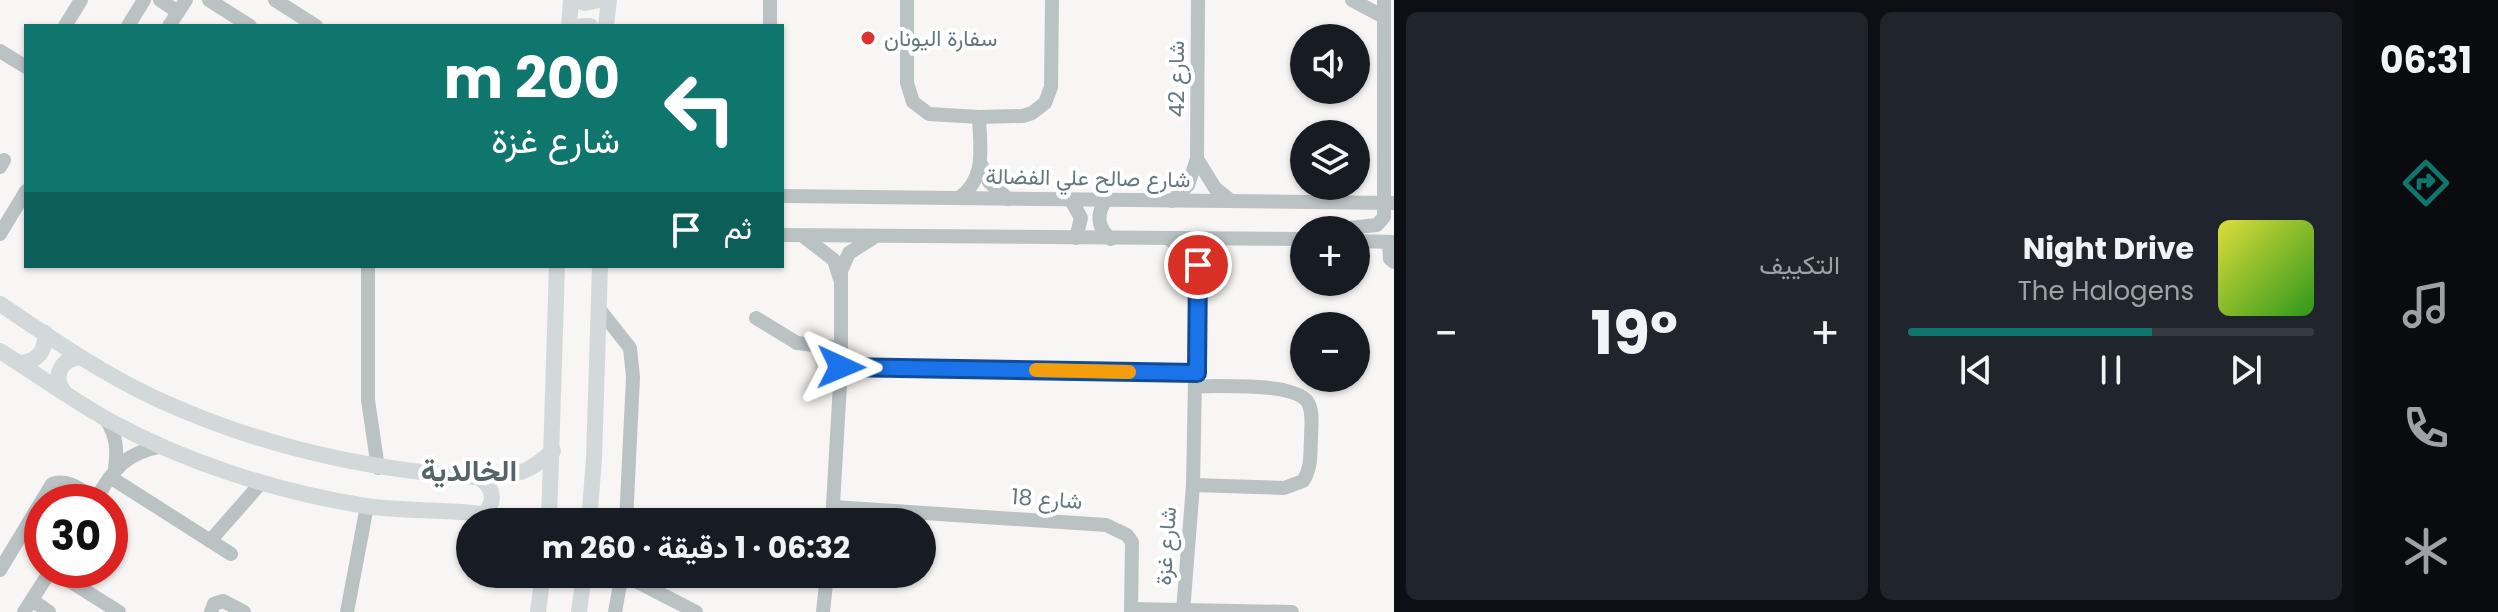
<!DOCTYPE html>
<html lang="ar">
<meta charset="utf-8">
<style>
:root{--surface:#171b24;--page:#20242c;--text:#f1f3f6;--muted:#9ea1a6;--line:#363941;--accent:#0f766e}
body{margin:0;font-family:Poppins,Vazirmatn,sans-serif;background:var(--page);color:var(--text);direction:rtl;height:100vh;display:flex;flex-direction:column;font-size:30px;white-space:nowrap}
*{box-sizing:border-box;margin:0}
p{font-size:26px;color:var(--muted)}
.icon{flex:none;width:44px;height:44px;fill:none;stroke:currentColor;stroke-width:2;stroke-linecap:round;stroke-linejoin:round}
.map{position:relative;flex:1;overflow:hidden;direction:ltr}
.side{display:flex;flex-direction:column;gap:12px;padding:12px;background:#0d0f14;width:960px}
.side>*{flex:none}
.hud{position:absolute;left:24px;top:24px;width:760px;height:244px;border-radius:0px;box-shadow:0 2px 6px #0004;direction:rtl;background:#0f766e;color:#fff;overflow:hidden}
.controls{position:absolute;left:1290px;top:24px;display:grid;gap:16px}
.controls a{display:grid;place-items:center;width:80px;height:80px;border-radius:50%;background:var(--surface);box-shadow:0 2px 6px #0004;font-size:40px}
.speed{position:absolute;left:24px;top:484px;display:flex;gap:16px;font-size:40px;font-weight:700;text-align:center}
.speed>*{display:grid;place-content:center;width:104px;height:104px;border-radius:50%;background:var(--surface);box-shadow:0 2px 6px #0004;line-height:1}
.speed .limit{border:12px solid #d22;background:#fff;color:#111}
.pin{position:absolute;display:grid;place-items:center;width:68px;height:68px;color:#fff;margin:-34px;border:4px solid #fff;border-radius:50%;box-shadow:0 2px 8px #0007}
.me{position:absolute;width:88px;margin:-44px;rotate:91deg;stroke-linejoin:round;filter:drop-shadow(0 0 6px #0008)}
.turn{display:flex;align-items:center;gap:28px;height:168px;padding:0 32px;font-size:36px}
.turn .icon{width:104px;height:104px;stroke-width:2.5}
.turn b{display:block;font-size:56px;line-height:68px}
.then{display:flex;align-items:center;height:76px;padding:0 32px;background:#0003;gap:16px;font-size:30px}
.big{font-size:60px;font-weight:700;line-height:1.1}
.side .card{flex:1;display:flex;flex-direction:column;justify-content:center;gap:12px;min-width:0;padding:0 28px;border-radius:12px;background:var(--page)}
.song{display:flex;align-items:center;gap:24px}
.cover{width:96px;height:96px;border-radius:12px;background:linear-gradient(135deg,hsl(60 70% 55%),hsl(110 70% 35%))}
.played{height:8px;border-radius:4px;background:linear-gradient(90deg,var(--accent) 60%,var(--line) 60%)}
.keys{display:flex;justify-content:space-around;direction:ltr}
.heat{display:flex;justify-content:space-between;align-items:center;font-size:44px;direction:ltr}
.side .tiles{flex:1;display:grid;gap:12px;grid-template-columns:repeat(2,1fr)}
.trip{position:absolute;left:456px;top:508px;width:480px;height:80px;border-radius:40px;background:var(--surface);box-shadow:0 2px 6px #0004;font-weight:700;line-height:80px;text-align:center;direction:rtl}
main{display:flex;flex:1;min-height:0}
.dock{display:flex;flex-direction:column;width:144px;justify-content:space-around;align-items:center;background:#090b0e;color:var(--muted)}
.dock .icon{width:56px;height:56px}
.dock .selected{color:var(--accent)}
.dock b{font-size:36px;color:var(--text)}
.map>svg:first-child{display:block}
</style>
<main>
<nav class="dock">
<b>06:31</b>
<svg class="icon selected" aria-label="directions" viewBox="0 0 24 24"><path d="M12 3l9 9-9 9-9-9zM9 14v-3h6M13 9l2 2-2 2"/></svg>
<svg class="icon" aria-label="music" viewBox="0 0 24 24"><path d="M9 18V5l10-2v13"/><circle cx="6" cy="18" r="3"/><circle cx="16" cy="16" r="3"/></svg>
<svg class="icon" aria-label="phone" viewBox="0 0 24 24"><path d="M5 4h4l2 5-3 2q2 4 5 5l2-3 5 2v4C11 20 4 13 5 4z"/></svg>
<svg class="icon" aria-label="climate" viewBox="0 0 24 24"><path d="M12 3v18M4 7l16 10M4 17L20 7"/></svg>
</nav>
<section class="side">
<div class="tiles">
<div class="card">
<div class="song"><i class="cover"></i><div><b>Night Drive</b><p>The Halogens</p></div></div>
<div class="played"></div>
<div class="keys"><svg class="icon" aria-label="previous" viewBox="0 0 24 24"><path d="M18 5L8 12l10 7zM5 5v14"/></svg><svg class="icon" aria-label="pause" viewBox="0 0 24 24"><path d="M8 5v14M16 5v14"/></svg><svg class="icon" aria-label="next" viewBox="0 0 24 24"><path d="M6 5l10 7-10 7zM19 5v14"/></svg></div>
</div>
<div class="card"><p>التكييف</p>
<div class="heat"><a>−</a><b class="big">19°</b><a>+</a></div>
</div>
</div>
</section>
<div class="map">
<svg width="1394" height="612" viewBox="0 0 1394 612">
<rect width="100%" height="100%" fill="#f7f6f4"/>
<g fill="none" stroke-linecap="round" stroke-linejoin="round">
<g stroke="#bbc2c3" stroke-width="14">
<path d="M160,0L178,12"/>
<path d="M209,0L250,26"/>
<path d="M275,0L316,26"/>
<path d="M770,0V26"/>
<path d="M907,0V83L913,102L929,114L979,117L1023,116L1032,113L1045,103L1051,87L1052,0"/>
<path d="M1352,0L1384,17"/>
<path d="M65,26L81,0"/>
<path d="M128,26L144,0"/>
<path d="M169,26L186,0"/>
<path d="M0,51L26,67"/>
<path d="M1197,159L1215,188L1231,201"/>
<path d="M981,164L989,182L1008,199"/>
<path d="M0,167L4,160"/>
<path d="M782,196L1394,203"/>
<path d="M959,198C987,178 980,147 979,117"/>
<path d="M1071,200L1081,218L1076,238"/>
<path d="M1106,200C1096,214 1097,228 1111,239"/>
<path d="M1172,201L1188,185L1197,159L1198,0"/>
<path d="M1330,230L1377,225L1384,217V0"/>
<path d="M0,234L26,191"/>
<path d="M782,235L1304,239"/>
<path d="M803,236L834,260L840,279"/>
<path d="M1169,239L1189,255L1197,274"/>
<path d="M1356,241L1394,242"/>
<path d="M1389,242L1390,259L1394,262"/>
<path d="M368,266V400L378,468"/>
<path d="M600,310L630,348L633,377L626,522"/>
<path d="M756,318L797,343L841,348"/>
<path d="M841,367L1197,373"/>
<path d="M106,419C116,436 118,448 115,468"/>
<path d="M110,477L231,554"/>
<path d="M1193,485L1284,488L1303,481C1312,468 1310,453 1311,438C1311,427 1314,411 1307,401C1291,382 1221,387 1196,386"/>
<path d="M94,502C114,470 123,453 163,446"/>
<path d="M834,507L1106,525L1127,535L1132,542L1131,612"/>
<path d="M832,522L841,367V271L849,253L873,238"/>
<path d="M210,541L261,483"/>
<path d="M0,570L52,484C68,478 82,491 96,499"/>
<path d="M52,570L119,612"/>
<path d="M32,600L49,612"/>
<path d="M1131,609L1292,612"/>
<path d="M24,612L51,570"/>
<path d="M211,612L214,604L223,601L244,612"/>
<path d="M347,612L367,506"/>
<path d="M615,612L622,574L696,612"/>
<path d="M823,612L827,574"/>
<path d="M1183,612L1193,485L1197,274L1203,256L1220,240"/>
</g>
<g stroke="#d3d9da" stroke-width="16">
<path d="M577,0L585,3L599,0"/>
<path d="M569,26L571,0"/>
<path d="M582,26H590"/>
<path d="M606,26L609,0"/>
<path d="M0,304C51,338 101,373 157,399C246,440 340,464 438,474C465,476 491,481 517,473C531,470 542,460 553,451"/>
<path d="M0,351C36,374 71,399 108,420C186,463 278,492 366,506C411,513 477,507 517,522"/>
<path d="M19,363C37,362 46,352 45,333"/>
<path d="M64,392C52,376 61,359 80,357"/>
<path d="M480,478C495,489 496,503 482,516"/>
<path d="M549,522L557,266"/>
<path d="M589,522L594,459L600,266"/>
<path d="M538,612L543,574"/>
<path d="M579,612L584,574"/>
</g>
</g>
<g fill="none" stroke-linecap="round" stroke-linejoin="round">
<defs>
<path id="route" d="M841,367L1197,373L1198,265"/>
</defs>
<use href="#route" stroke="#114b97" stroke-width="20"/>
<use href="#route" stroke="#1a73e8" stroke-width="14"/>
<path stroke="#f59e0b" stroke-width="14" d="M1036,370L1129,372"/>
</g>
<circle fill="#db3330" stroke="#fff" stroke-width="3" cx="868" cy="38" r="8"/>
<g text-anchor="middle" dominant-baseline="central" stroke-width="8" stroke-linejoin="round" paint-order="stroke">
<g font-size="22" fill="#63787d" stroke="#fff" text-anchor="start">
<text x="884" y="38">سفارة اليونان</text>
</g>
<g font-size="22" fill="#63787d" stroke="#fff">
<text transform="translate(1176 79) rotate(-90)">شارع 42</text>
<text transform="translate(1088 178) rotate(1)">شارع صالح علي الفضالة</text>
<text transform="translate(1047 499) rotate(4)">شارع 18</text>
<text transform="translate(1166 546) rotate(-86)">شارع غزة</text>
</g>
<g font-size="30" font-weight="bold" fill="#556469" stroke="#fff">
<text x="469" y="470">الخالدية</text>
</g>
</g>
</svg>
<div class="controls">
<a><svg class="icon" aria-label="sound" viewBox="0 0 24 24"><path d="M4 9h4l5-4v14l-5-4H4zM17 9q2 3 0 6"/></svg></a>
<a><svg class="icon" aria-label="layers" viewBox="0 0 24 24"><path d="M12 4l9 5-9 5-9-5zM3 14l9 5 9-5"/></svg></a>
<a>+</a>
<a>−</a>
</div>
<div class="speed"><div class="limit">30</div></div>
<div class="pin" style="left:1198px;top:265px;background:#d93025"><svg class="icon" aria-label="arrive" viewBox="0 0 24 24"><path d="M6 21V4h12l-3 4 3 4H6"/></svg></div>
<svg class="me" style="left:841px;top:367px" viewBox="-20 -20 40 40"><path d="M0-17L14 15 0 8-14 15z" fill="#1a73e8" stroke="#fff" stroke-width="4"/></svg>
<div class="trip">06:32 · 1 دقيقة · 260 m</div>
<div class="hud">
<div class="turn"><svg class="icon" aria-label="left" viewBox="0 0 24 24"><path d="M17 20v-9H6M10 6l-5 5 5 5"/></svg><div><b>200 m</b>شارع غزة</div></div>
<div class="then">ثم<svg class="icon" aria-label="arrive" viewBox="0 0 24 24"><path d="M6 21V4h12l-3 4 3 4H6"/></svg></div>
</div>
</div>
</main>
